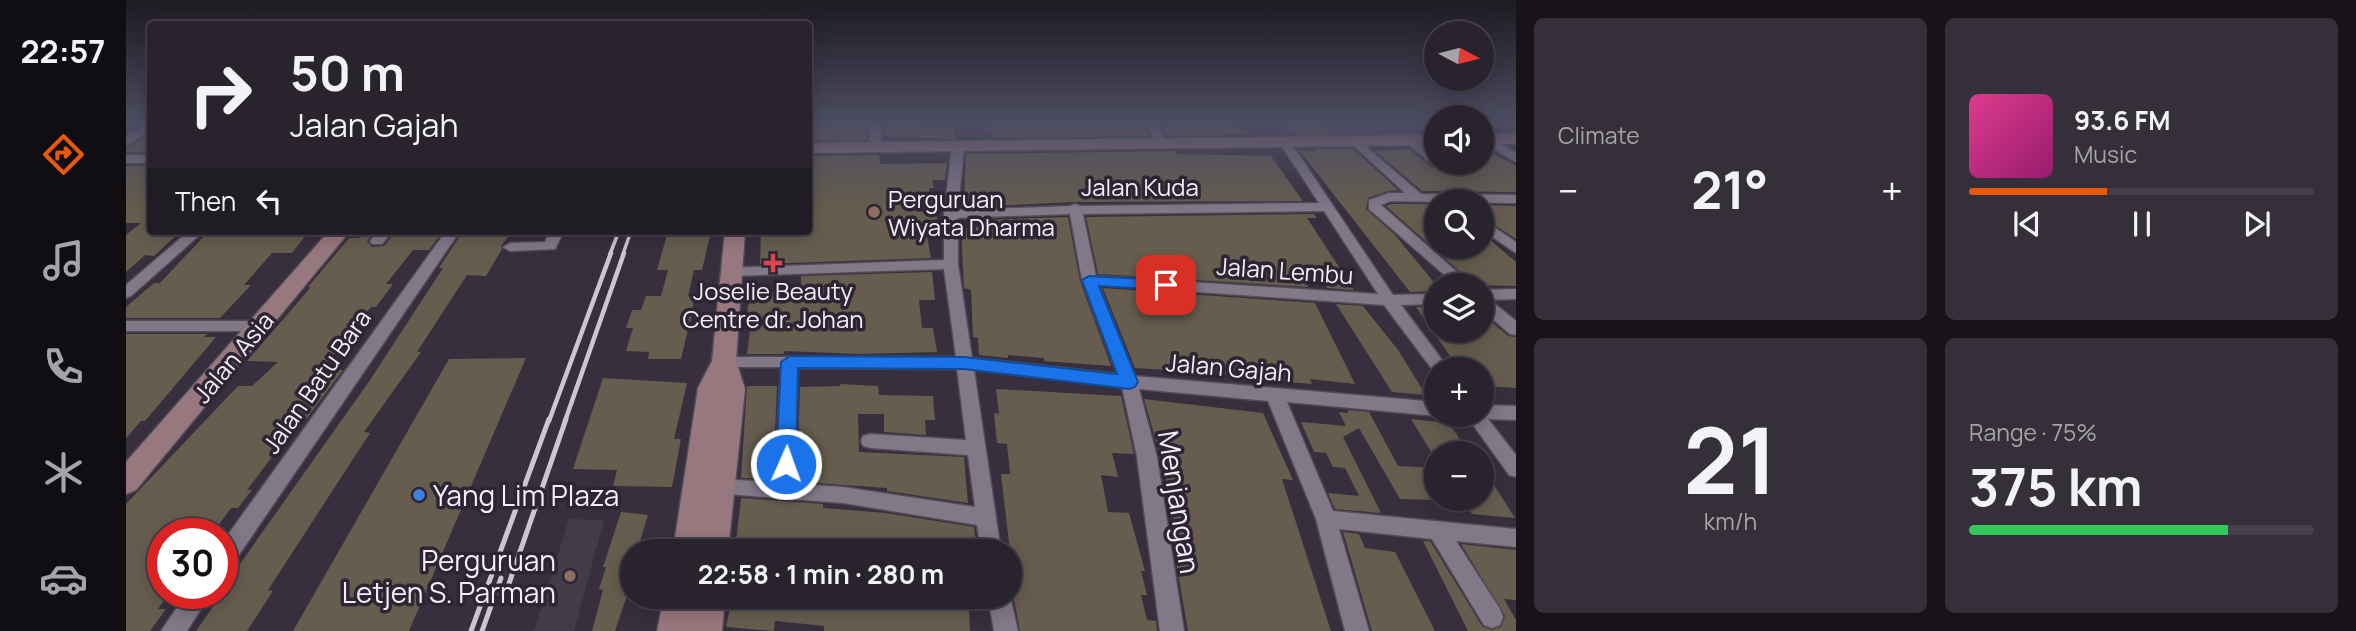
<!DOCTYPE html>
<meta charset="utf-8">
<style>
:root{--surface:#29232e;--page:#352f3a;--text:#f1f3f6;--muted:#a5a4aa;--line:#45404a;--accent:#ea580c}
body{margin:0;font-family:Manrope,sans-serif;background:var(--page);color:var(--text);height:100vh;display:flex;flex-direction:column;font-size:26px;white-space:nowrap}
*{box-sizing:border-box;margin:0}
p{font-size:23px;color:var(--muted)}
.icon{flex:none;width:38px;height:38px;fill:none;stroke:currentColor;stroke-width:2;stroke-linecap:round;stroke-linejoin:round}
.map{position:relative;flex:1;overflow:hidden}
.side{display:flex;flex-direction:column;gap:18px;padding:18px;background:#171319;width:840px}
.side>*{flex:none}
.hud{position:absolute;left:21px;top:21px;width:665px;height:214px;border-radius:7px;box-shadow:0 4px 18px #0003,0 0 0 2px var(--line);background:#29232e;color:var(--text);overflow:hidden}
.needle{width:46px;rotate:97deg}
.controls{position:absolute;left:1298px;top:21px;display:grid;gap:14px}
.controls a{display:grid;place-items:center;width:70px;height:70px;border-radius:50%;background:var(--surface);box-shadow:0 4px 18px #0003,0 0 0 2px var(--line);font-size:35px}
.speed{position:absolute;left:21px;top:518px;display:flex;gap:14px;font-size:35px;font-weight:700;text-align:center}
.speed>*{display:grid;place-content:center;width:91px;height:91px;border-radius:50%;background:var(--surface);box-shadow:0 4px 18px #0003,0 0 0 2px var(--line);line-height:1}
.speed .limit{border:10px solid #d22;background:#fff;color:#111}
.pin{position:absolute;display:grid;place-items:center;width:60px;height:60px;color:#fff;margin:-30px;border-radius:14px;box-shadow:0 4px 10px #0006}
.me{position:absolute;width:77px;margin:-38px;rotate:2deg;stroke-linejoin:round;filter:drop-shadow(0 0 5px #0008)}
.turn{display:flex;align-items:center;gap:24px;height:147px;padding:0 28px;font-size:32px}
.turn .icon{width:91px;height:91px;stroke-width:2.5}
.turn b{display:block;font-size:49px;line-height:60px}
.then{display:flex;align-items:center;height:66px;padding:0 28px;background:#0003;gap:14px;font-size:26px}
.big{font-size:52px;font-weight:700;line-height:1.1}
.side .widget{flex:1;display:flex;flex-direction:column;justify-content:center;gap:10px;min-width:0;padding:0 24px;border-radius:10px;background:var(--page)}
.side .dial{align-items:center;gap:0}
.dial b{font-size:91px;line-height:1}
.song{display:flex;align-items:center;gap:21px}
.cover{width:84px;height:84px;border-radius:10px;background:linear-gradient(135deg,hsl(330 70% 55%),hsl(320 70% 35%))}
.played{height:7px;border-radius:4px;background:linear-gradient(90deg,var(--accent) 40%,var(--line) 40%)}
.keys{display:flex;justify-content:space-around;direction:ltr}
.heat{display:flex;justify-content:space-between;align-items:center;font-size:38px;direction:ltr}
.charge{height:10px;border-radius:5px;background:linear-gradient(90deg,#34c759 75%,var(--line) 0)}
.side .tiles{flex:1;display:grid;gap:18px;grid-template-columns:repeat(2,1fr)}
.trip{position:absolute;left:494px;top:539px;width:402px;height:70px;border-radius:35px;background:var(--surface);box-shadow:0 4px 18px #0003,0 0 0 2px var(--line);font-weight:700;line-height:70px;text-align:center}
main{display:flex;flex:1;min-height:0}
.dock{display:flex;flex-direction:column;width:126px;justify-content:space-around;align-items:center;background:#100e12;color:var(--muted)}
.dock .icon{width:49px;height:49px}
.dock .active{color:var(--accent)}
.dock b{font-size:32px;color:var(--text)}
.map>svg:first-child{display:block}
</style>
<main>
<nav class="dock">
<b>22:57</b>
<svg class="icon active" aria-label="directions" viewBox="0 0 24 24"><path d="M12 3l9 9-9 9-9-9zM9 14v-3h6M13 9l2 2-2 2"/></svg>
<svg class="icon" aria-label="music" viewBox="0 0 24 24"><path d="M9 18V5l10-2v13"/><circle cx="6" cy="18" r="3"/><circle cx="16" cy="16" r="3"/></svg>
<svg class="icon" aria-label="phone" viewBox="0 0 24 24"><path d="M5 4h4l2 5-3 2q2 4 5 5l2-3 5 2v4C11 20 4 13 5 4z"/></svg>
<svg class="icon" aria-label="climate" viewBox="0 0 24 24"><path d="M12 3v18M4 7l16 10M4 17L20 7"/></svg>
<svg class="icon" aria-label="car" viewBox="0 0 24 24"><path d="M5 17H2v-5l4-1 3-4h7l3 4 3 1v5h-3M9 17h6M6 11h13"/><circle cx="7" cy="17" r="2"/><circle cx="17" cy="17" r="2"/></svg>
</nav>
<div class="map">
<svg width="1390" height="631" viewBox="0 0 1390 631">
<rect width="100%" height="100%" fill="#372f3d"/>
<path fill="#433a4a" d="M443,519L478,520L448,631H408Z"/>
<g fill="#665d4e">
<path d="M682,122H729L741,125V140H682Z"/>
<path d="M860,122H1016L1023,136L867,138Z"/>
<path d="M1032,122H1106L1122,134L1041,136Z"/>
<path d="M1156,122H1196L1210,134H1170Z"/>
<path d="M759,123L828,126L829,139L758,136Z"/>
<path d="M24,134V153L0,152V149Z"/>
<path d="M1356,147L1390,166V192L1296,191L1249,151L1284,149L1305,167L1315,168L1320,163H1356Z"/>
<path d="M1188,149H1227L1272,190L1262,191L1242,198L1240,209L1269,235L1311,286V291L1284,292L1173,150L1190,151Z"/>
<path d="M1051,151V154L1145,156L1177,201L948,202L847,207L845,201H838L840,154Z"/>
<path d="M753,155L754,164L821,163L819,180H806L808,188H803L814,231H800L805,258L634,264L635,231H682V156Z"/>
<path d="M24,166V231H55L28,256L19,255L0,272V235L15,223H0V166Z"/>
<path d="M1265,204H1311V248H1356V233L1390,262V286L1349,285L1260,206Z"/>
<path d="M1356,205L1390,206V239L1356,217Z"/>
<path d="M1188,214L1191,218H1181L1228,290L1201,288L1194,276L1180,283L1182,287L972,274L960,217Z"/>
<path d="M942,217L954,281L985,366L918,361V358L882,355V358L853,355L852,338L847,337L845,290L838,288L835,228L854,227L852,220Z"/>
<path d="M183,231L166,253H146L118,285H125L94,318H0V307L28,283H34L81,233Z"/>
<path d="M238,231H249L241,241L246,247L258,246L270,231H317L303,250H287L260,284H267L250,307H245L197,369L217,370L181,418L177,417L154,446L121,490H126L112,508H105L86,534H37V593H43L32,609H40L24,631H0V504L112,386H126L152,362L121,361L185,287H182L223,238H233Z"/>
<path d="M337,231H387L375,246L376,249L360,276L341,275L291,352H295L238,432L244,433L142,590L147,591L121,631H70L102,585H99L244,380L317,268H313Z"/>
<path d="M542,231H585L576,270H568L562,296H568L567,309L555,359H522L523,352L500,351L507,328H500L506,310H515L520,296H535L542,270H531Z"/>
<path d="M806,272L809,300H793L796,328H807L811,352L733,354L658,351V354H621L626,314H621L624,291L675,292V276Z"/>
<path d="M977,288L1189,303L1229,384L1184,379L1186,384L1141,380L1139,376L1009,368Z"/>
<path d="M1210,304L1237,306L1272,350L1300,395L1266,392Z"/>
<path d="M1290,307H1311V331H1356V319H1362L1382,336L1390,337V388L1356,386V369H1333Z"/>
<path d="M0,334H81L78,337H90L19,421H15L0,438Z"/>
<path d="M400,358L283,631H167L323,359Z"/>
<path d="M477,378L561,383L548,439H555L546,487L487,486L491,470L447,469Z"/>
<path d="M714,384L752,386L753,395L807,396L809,420H799L800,435L758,432V414H732L733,452L838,457L842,503L761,491V488L675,482L677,451H672L674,387L714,386Z"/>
<path d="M621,386H651L647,479L615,478Z"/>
<path d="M870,389L995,396L1008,454L986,453L992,477L975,475L982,512L1003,513L1019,571H1015L1021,595H1015L1021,620L1030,621L1031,631H894L887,595L884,593V551L875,474H884L881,444L871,443L868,413L873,414Z"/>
<path d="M1018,399L1137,413L1167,480L1156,479L1205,631H1062L1048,550H1054L1046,511L1042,510L1040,476Z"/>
<path d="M1221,410L1243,412L1272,466L1311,468V500L1274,499L1233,428L1217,437L1255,513L1209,509L1202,493L1233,496L1219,468L1207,467L1200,453L1188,452L1175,422L1220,426L1213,412L1223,413Z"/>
<path d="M1285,419L1323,423L1343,453H1306Z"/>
<path d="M1356,468L1368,485L1389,518L1346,514L1337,500L1356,502Z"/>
<path d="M615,498L697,504V508L760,513L848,527L851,551H609Z"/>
<path d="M495,512L522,515L511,551H506V581L489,631H466L477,590L473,589L480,567H477Z"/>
<path d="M1217,532L1233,534L1239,548L1269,552L1309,631H1246Z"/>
<path d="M1297,541H1304L1356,626L1365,630L1375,627L1379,616L1335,544L1390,550V600L1378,599L1390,620V631H1342Z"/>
<path d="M606,597H838V611H843L844,631H698V626L649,621L648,631L600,627Z"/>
</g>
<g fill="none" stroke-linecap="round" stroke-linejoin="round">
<defs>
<g id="street">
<path d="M744,122H756L754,150H746L744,147Z"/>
<path d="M1018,122H1029L1042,143L1040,145H1032Z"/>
<path d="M24,123V131L0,146V137Z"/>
<path d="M1284,136L1311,156V163H1317L1315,165H1307L1280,142L1278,140Z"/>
<path d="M1356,136L1364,137L1390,153V162L1356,142Z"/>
<path d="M1229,137L1295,194L1390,195V203L1265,201L1255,205L1346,285H1330L1243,209V200L1263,193H1279L1225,143L1223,141Z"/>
<path d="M1159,138L1163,140L1267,295L1311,294V304L1275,305L1323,369H1311L1309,373L1258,305L973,285L1009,376L1311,402V415H1314L1311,416L1161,402L1207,511L1390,529V547L1330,541L1374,609L1377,617L1374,625L1366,628L1358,625L1306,539L1213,529L1243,631H1219L1190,519L1142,401L1013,389L1031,457L1058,631H1034L1011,457L996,387L848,370L875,551H855L851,525L717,503L587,493L584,487L587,481L594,479L649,482L655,367H598L592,365L590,361L592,357H830L818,269L605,276L598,271L600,268L818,260V214L826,146L832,142L838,146L832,210L944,206L949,204L954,206L1193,203L1153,142ZM1198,211L1252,294L970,276L957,214ZM944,214L956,280L991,374L846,358L832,264V218ZM672,368L831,369L840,440L744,434L737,436L735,441L737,446L744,448L842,455L849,507L717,487L669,484Z"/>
<rect x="0" y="155" width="24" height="8"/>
<path d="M1356,219L1390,242V253L1356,230Z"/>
<path d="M63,231H78L5,296L0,298V285Z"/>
<path d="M252,231H267L256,244H246L244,241Z"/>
<path d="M320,231H334L104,568L96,571V543Z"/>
<path d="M424,231H438L429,249L384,251L377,247L384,243L419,242Z"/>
<path d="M1390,289V299L1364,300L1390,321V335L1384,334L1356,310V290Z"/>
<path d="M0,321H133L141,326L133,331H0Z"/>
<path d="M1356,405L1390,406V420L1362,419L1390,455V477L1383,475L1340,415H1356Z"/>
<path d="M61,593H85L61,631H35Z"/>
<path d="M862,597L884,596L892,631H868Z"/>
</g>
<g id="secondary">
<rect x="1356" y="134" width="34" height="10"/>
<path d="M1311,135V145L682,153V143Z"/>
<path d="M203,231H224L10,490L0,494V462Z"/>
<path d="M599,231H619L610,361L619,389L602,551H547L572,388L586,361Z"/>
<path d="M538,597H599L596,631H531Z"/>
</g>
</defs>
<use href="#street" stroke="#524b57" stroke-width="3"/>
<use href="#secondary" stroke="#524b57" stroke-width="3"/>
<use href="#street" fill="#817888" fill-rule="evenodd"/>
<use href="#secondary" fill="#97787e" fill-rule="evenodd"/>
<g stroke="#ccc6d1" stroke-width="3.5">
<path d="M484,254L493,231"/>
<path d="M497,254L505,231"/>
</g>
<g stroke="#ccc6d1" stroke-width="4.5">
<path d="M423,421L485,253"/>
<path d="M439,421L498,253"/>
</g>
<g stroke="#ccc6d1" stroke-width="5">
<path d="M379,595L440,419"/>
<path d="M345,631L423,419"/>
<path d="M356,631L375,578"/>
</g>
</g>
<linearGradient id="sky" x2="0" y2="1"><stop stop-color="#1e1a22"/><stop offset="0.58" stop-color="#4d4d62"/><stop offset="1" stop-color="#4d4d62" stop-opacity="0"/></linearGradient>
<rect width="1390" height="211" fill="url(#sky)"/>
<path fill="#1a73e8" stroke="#114b97" stroke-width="2" d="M963,276L1040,280L1047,285L1040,290L973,286L1012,382L1009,387L1003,389L838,369L672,368L670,464L667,470L660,472L653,470L650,464L655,362L664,356L838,357L991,374L956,280Z"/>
<g fill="#8d6e63" stroke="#2d2533" stroke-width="2.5">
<circle cx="748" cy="212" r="7"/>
<circle cx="444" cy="576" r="7"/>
</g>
<path fill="#e0444e" stroke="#2d2533" stroke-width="2.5" d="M643.5 252.5h7v7h7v7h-7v7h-7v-7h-7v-7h7z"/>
<circle fill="#3f7fe0" stroke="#2d2533" stroke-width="2.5" cx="293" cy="495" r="7"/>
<g text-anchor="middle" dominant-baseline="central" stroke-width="7" stroke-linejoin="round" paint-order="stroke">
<g font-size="24" fill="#f3eef7" stroke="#2d2533">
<text x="1014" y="186">Jalan Kuda</text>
<text transform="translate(1159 270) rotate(4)">Jalan Lembu</text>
<text transform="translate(107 357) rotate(-50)">Jalan Asia</text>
<text transform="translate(1103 367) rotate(5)">Jalan Gajah</text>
<text transform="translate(190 381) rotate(-55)">Jalan Batu Bara</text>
</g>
<g font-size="24" fill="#f3eef7" stroke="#2d2533" text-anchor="start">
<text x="762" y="198">Perguruan<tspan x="762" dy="28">Wiyata Dharma</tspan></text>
<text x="647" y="290" text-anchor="middle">Joselie Beauty<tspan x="647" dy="28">Centre dr. Johan</tspan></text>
</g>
<g font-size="28" fill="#f3eef7" stroke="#2d2533" text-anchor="start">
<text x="307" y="495">Yang Lim Plaza</text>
<text x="430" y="560" text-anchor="end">Perguruan<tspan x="430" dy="32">Letjen S. Parman</tspan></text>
</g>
<g font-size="28" fill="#f3eef7" stroke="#2d2533">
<text transform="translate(1054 502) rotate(81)">Menjangan</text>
</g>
</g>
</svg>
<div class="controls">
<a><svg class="needle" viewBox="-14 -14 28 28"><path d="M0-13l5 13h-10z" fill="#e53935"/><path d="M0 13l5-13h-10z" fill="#a5a4aa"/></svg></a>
<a><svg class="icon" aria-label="sound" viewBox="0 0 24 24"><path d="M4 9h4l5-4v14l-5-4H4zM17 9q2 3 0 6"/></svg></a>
<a><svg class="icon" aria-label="search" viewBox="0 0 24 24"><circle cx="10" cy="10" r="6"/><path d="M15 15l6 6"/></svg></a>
<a><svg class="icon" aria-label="layers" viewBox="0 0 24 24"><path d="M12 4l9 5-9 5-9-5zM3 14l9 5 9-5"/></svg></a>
<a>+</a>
<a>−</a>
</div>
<div class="speed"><div class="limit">30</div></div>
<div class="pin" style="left:1040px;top:285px;background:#d93025"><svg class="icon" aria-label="arrive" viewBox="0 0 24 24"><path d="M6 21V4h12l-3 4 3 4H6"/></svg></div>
<svg class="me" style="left:660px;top:464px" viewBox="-20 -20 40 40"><circle r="17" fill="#1a73e8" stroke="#fff" stroke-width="3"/><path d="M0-11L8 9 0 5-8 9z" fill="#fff"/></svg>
<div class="trip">22:58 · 1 min · 280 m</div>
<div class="hud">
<div class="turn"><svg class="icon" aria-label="right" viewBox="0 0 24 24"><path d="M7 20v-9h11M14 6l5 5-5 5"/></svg><div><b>50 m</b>Jalan Gajah</div></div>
<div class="then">Then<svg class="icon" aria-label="left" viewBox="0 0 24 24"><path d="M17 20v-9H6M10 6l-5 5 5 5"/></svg></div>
</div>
</div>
<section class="side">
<div class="tiles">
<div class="widget"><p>Climate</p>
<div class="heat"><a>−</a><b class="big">21°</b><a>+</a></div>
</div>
<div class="widget">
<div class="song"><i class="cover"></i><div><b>93.6 FM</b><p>Music</p></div></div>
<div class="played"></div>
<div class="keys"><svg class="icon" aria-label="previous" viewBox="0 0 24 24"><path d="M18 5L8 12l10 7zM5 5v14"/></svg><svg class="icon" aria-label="pause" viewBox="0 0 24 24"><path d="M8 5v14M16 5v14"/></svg><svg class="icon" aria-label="next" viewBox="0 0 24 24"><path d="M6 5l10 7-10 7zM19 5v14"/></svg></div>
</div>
<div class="widget dial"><b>21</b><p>km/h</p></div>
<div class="widget"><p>Range · 75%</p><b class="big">375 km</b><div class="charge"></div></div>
</div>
</section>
</main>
